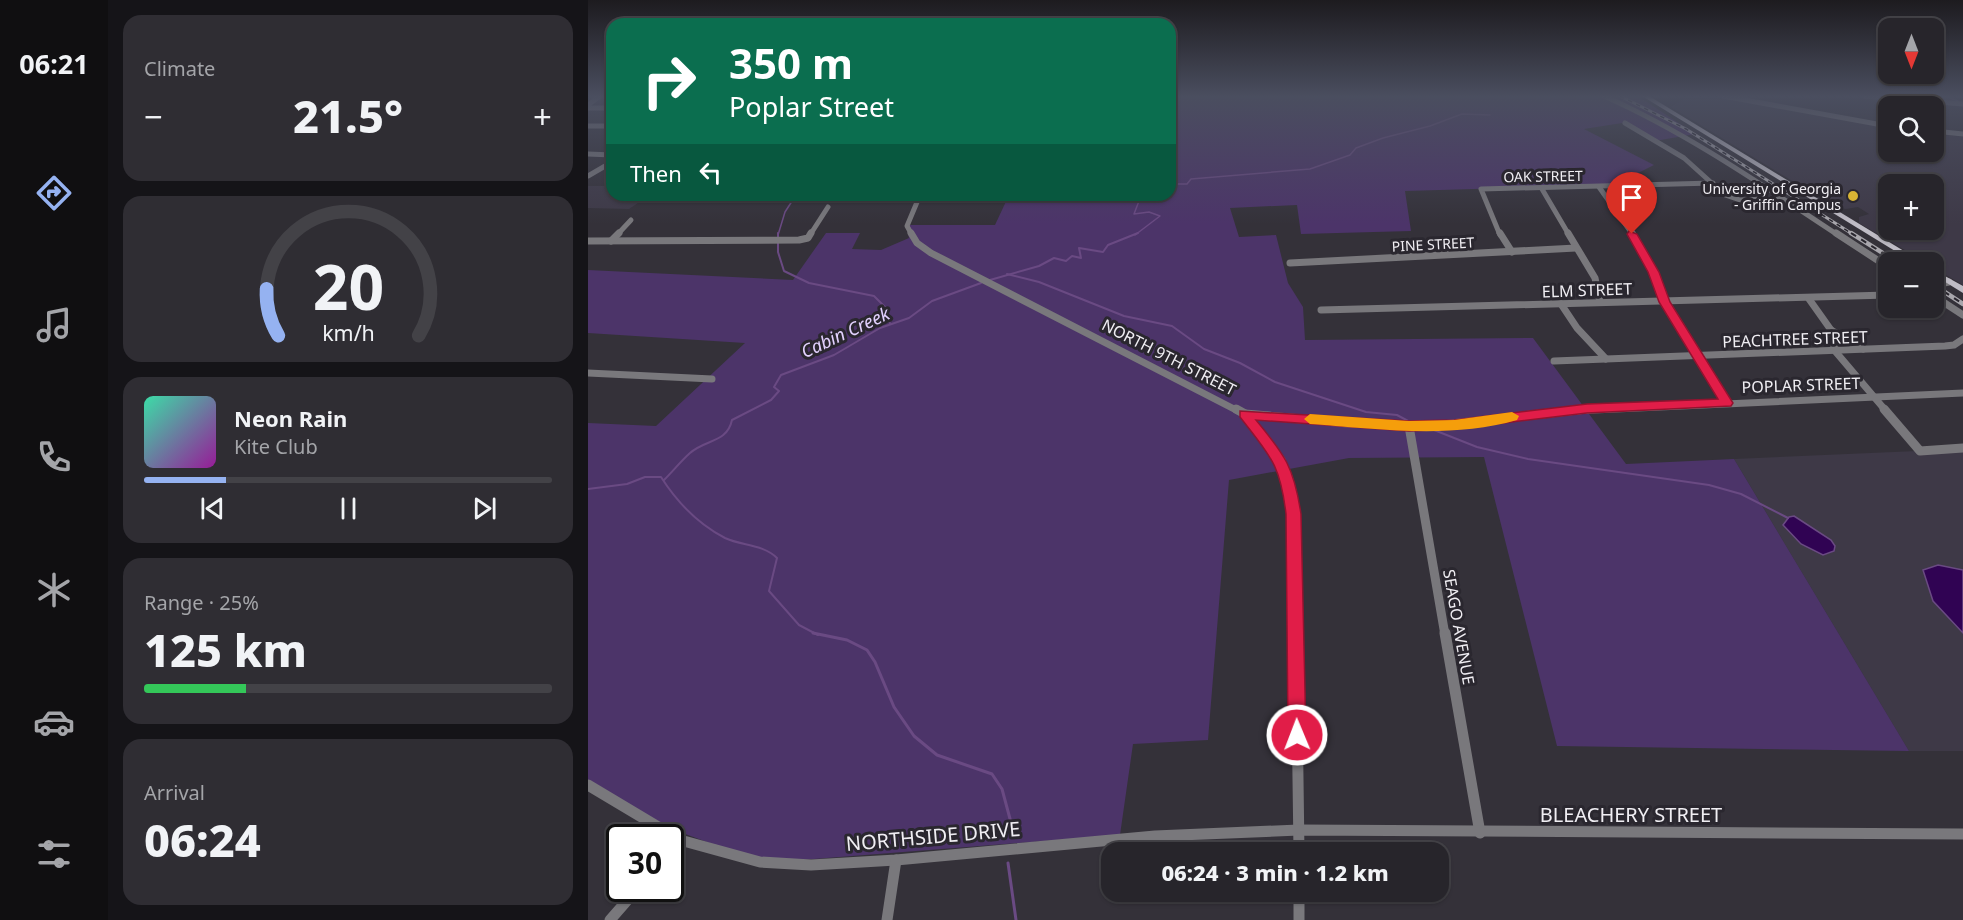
<!DOCTYPE html>
<meta charset="utf-8">
<style>
:root{--surface:#27252b;--page:#2f2d33;--text:#f1f3f6;--muted:#a4a5a9;--line:#434247;--accent:#95b2f1}
body{margin:0;font-family:"Noto Sans",sans-serif;background:var(--page);color:var(--text);height:100vh;display:flex;flex-direction:column;font-size:22px;white-space:nowrap}
*{box-sizing:border-box;margin:0}
p{font-size:20px;color:var(--muted)}
.icon{flex:none;width:33px;height:33px;fill:none;stroke:currentColor;stroke-width:2;stroke-linecap:round;stroke-linejoin:round}
.map{position:relative;flex:1;overflow:hidden}
.details{display:flex;flex-direction:column;gap:15px;padding:15px;background:#151418;width:480px}
.details>*{flex:none}
.guide{position:absolute;left:18px;top:18px;width:570px;height:183px;border-radius:18px;box-shadow:0 2px 4px #0004,0 0 0 2px var(--line);background:#0b6e4f;color:#fff;overflow:hidden}
.needle{width:39px;rotate:180deg}
.buttons{position:absolute;left:1290px;top:18px;display:grid;gap:12px}
.buttons a{display:grid;place-items:center;width:66px;height:66px;border-radius:12px;background:var(--surface);box-shadow:0 2px 4px #0004,0 0 0 2px var(--line);font-size:30px}
.speed{position:absolute;left:18px;top:824px;display:flex;gap:12px;font-size:30px;font-weight:700;text-align:center}
.speed>*{display:grid;place-content:center;width:78px;height:78px;border-radius:50%;background:var(--surface);box-shadow:0 2px 4px #0004,0 0 0 2px var(--line);line-height:1}
.speed .limit{border:3px solid #111;border-radius:9px;background:#fff;color:#111}
.pin{position:absolute;display:grid;place-items:center;width:51px;height:51px;color:#fff;margin:-62px -26px;border-radius:50% 50% 50% 0;rotate:-45deg;box-shadow:0 0 6px #0007}
.pin .icon{rotate:45deg}
.me{position:absolute;width:66px;margin:-33px;rotate:359deg;stroke-linejoin:round;filter:drop-shadow(0 0 4px #0008)}
.turn{display:flex;align-items:center;gap:21px;height:126px;padding:0 24px;font-size:27px}
.turn .icon{width:78px;height:78px;stroke-width:2.5}
.turn b{display:block;font-size:42px;line-height:51px}
.then{display:flex;align-items:center;height:57px;padding:0 24px;background:#0003;gap:12px;font-size:22px}
.big{font-size:45px;font-weight:800;line-height:1.1}
.details .widget{flex:1;display:flex;flex-direction:column;justify-content:center;gap:9px;min-width:0;padding:0 21px;border-radius:18px;background:var(--page)}
.details .dial{align-items:center;gap:0}
.dial svg{height:156px;overflow:visible;fill:none;stroke:var(--line);stroke-width:7;stroke-linecap:round;text-anchor:middle}
.dial text{fill:var(--text);stroke:none}
.song{display:flex;align-items:center;gap:18px}
.cover{width:72px;height:72px;border-radius:9px;background:linear-gradient(135deg,hsl(160 70% 55%),hsl(300 70% 35%))}
.played{height:6px;border-radius:3px;background:linear-gradient(90deg,var(--accent) 20%,var(--line) 20%)}
.keys{display:flex;justify-content:space-around;direction:ltr}
.heat{display:flex;justify-content:space-between;align-items:center;font-size:33px;direction:ltr}
.charge{height:9px;border-radius:4px;background:linear-gradient(90deg,#34c759 25%,var(--line) 0)}
.trip{position:absolute;left:513px;top:842px;width:348px;height:60px;border-radius:18px;background:var(--surface);box-shadow:0 2px 4px #0004,0 0 0 2px var(--line);font-weight:800;line-height:60px;text-align:center}
main{display:flex;flex:1;min-height:0}
.menu{display:flex;flex-direction:column;width:108px;justify-content:space-around;align-items:center;background:#100f11;color:var(--muted)}
.menu .icon{width:42px;height:42px}
.menu .active{color:var(--accent)}
.menu b{font-size:27px;color:var(--text)}
.map>svg:first-child{display:block}
</style>
<main>
<nav class="menu">
<b>06:21</b>
<svg class="icon active" aria-label="directions" viewBox="0 0 24 24"><path d="M12 3l9 9-9 9-9-9zM9 14v-3h6M13 9l2 2-2 2"/></svg>
<svg class="icon" aria-label="music" viewBox="0 0 24 24"><path d="M9 18V5l10-2v13"/><circle cx="6" cy="18" r="3"/><circle cx="16" cy="16" r="3"/></svg>
<svg class="icon" aria-label="phone" viewBox="0 0 24 24"><path d="M5 4h4l2 5-3 2q2 4 5 5l2-3 5 2v4C11 20 4 13 5 4z"/></svg>
<svg class="icon" aria-label="climate" viewBox="0 0 24 24"><path d="M12 3v18M4 7l16 10M4 17L20 7"/></svg>
<svg class="icon" aria-label="car" viewBox="0 0 24 24"><path d="M5 17H2v-5l4-1 3-4h7l3 4 3 1v5h-3M9 17h6M6 11h13"/><circle cx="7" cy="17" r="2"/><circle cx="17" cy="17" r="2"/></svg>
<svg class="icon" aria-label="filters" viewBox="0 0 24 24"><path d="M4 7h16M4 17h16"/><circle cx="9" cy="7" r="2"/><circle cx="15" cy="17" r="2"/></svg>
</nav>
<section class="details">
<div class="widget"><p>Climate</p>
<div class="heat"><a>−</a><b class="big">21.5°</b><a>+</a></div>
</div>
<div class="widget dial"><svg viewBox="0 0 100 80">
<path d="M14 69A42 42 0 1 1 86 69"/>
<path d="M14 69A42 42 0 0 1 8 45" stroke="#95b2f1"/>
<text x="50" y="56" font-size="32" font-weight="700">20</text>
<text x="50" y="72" font-size="11">km/h</text>
</svg></div>
<div class="widget">
<div class="song"><i class="cover"></i><div><b>Neon Rain</b><p>Kite Club</p></div></div>
<div class="played"></div>
<div class="keys"><svg class="icon" aria-label="previous" viewBox="0 0 24 24"><path d="M18 5L8 12l10 7zM5 5v14"/></svg><svg class="icon" aria-label="pause" viewBox="0 0 24 24"><path d="M8 5v14M16 5v14"/></svg><svg class="icon" aria-label="next" viewBox="0 0 24 24"><path d="M6 5l10 7-10 7zM19 5v14"/></svg></div>
</div>
<div class="widget"><p>Range · 25%</p><b class="big">125 km</b><div class="charge"></div></div>
<div class="widget"><p>Arrival</p><b class="big">06:24</b></div>
</section>
<div class="map">
<svg width="1375" height="920" viewBox="0 0 1375 920">
<rect width="100%" height="100%" fill="#343139"/>
<g fill="#3e3947" fill-rule="evenodd">
<path d="M1100,96H1127L1300,128V152H1346V140L1360,135L1375,137V285L1346,268V262H1337L1271,223V217L1281,214L1270,207L1258,209L1247,207L1083,107ZM1300,184H1346V230H1300Z"/>
<path d="M0,186H24V195H62L41,209L0,208Z"/>
<path d="M1375,449V751H1321L1146,459Z"/>
</g>
<path fill="#4c3469" d="M582,96H1050L1107,134L1067,141L1034,123L996,129L1066,165L1026,185L817,191L823,231L713,234L709,205L642,208L651,237L688,235L700,283L715,307L717,340L945,338L1038,464L1146,459L1321,751L969,746L896,457L761,458L641,480L620,740L545,744L532,835L175,863L92,832L0,786V423L68,426L157,343L0,333V270L205,280L238,233H272L264,249L293,250L321,238L318,225H407L421,195H582Z"/>
<g fill="#300353" stroke="#6a4a83" stroke-width="1.5">
<path d="M1206,516L1243,540L1247,546L1246,551L1235,555L1213,544L1195,525L1201,517Z"/>
<path d="M1350,565L1375,570V633L1345,601L1335,570Z"/>
</g>
<g fill="none" stroke-linecap="round" stroke-linejoin="round">
<g stroke="#6a4a83" stroke-width="1.5">
<path d="M1357,96L1370,101"/>
<path d="M582,190L587,184H599L603,179L722,169L762,155L768,148L795,138L842,126L874,114L902,115"/>
<path d="M190,235L197,212L208,195"/>
<path d="M547,235L572,216L561,212L546,214L551,201L560,195"/>
</g>
<g stroke="#6a4a83" stroke-width="2">
<path d="M190,233V252L196,271L221,283L286,296L298,308L302,324"/>
<path d="M419,274L451,282L536,316L584,326L616,349L652,363L687,382L778,412L809,415L822,422"/>
<path d="M402,280L451,266L466,258L478,261L484,256L493,258L491,248L515,252L520,245L550,233"/>
<path d="M846,430L889,447L940,459L1121,485L1153,494L1200,518"/>
<path d="M76,480C85,471 93,461 102,453C118,439 139,443 144,420L183,400L191,391L186,387L193,375L246,355L292,328L321,318L344,301L393,283"/>
<path d="M0,489L39,484L57,477H73C89,502 110,524 137,538C154,546 175,544 189,558L181,591L211,625L230,635"/>
</g>
<g stroke="#6a4a83" stroke-width="3">
<path d="M225,633L259,640L279,650L287,662L306,707L326,736L349,755L404,774L414,789L425,830"/>
<path d="M420,863L428,920"/>
</g>
<g stroke="#79787c" stroke-width="5">
<path d="M1016,96C1099,133 1174,185 1250,235"/>
<path d="M1135,96L1300,126"/>
<path d="M1276,96L1375,104"/>
<path d="M0,105L12,96"/>
<path d="M0,108H24"/>
<path d="M1037,123L1096,158L1137,195L1152,200L1194,198"/>
<path d="M0,126H24"/>
<path d="M1346,131L1375,134"/>
<path d="M0,154L24,155"/>
<path d="M0,176L24,162"/>
<path d="M1011,187L1045,235"/>
<path d="M954,189L981,235"/>
<path d="M29,235L43,220"/>
<path d="M222,235L240,207"/>
<path d="M324,235L319,226L332,195"/>
<path d="M912,235L893,189L1125,183"/>
</g>
<g stroke="#79787c" stroke-width="7">
<path d="M323,233L329,243L343,253L650,411"/>
<path d="M912,233L924,252"/>
<path d="M980,233L1007,278L1012,302"/>
<path d="M1044,233L1066,272L1077,302L1139,403"/>
<path d="M1248,233L1300,267"/>
<path d="M0,241L211,240L220,238L223,233"/>
<path d="M23,241L31,233"/>
<path d="M702,263L988,248"/>
<path d="M1346,285L1361,282"/>
<path d="M1346,296L1375,315"/>
<path d="M1221,299L1243,330L1247,351L1298,411"/>
<path d="M973,304L989,328L1018,359"/>
<path d="M733,310L1300,295"/>
<path d="M1243,330L1275,349"/>
<path d="M966,361L1357,346L1366,345L1375,339"/>
<path d="M0,373L124,379"/>
<path d="M984,411L1375,393"/>
</g>
<g stroke="#79787c" stroke-width="9">
<path d="M648,409L657,414L693,460L701,481L706,514L708,635"/>
<path d="M1296,409L1332,451L1375,448"/>
<path d="M657,414L760,423L845,426L998,409"/>
<path d="M821,426L857,635"/>
</g>
<g stroke="#79787c" stroke-width="11">
<path d="M708,633L711,852"/>
<path d="M857,633L892,833"/>
<path d="M0,785L92,840L172,862L223,865L308,860L567,836L711,830L1375,834"/>
<path d="M82,851L92,840"/>
<path d="M711,891V920"/>
<path d="M22,920L50,888"/>
<path d="M299,920L308,860"/>
</g>
<g fill="#bfbcc5" fill-rule="evenodd">
<path d="M1054,96H1061L1334,262H1325Z"/>
<path d="M1346,270L1375,286V293L1346,275Z"/>
</g>
<defs>
<path id="rail-far1" d="M1032,96L1098,129L1266,235"/>
<g id="rail">
<path d="M1263,233L1309,262"/>
<path d="M1346,285L1375,304"/>
</g>
</defs>
<use href="#rail-far1" stroke="#a8a6ac" stroke-width="3"/>
<use href="#rail" stroke="#a8a6ac" stroke-width="4.5"/>
<use href="#rail-far1" stroke="#2a272f" stroke-width="1.5" stroke-dasharray="4.5" stroke-linecap="butt"/>
<use href="#rail" stroke="#2a272f" stroke-width="2" stroke-dasharray="6" stroke-linecap="butt"/>
</g>
<linearGradient id="sky" x2="0" y2="1"><stop stop-color="#1d1b1f"/><stop offset="0.43" stop-color="#4a4e5f"/><stop offset="1" stop-color="#4a4e5f" stop-opacity="0"/></linearGradient>
<rect width="1375" height="224" fill="url(#sky)"/>
<path fill="#e11d48" stroke="#92132f" stroke-width="1.5" d="M1041,231L1049,234L1071,272L1082,302L1145,403L1143,406L999,413L866,429L821,431L668,420C697,455 706,467 713,514L718,735L716,741L709,744L703,741L700,735L698,514C692,463 682,456 652,417V411L821,421L866,420L999,404L1130,399L1071,302L1060,272L1039,234Z"/>
<path fill="#f59e0b" d="M924,412L931,416L929,420C863,439 790,429 722,424L716,419L722,414L821,421L866,420Z"/>
<circle fill="#d8b434" stroke="#2a272f" stroke-width="2" cx="1265" cy="196" r="6"/>
<g text-anchor="middle" dominant-baseline="central" stroke-width="6" stroke-linejoin="round" paint-order="stroke">
<g font-size="14" fill="#f0eef3" stroke="#2a272f">
<text transform="translate(955 176) rotate(-1)">OAK STREET</text>
<text transform="translate(845 244) rotate(-3)">PINE STREET</text>
</g>
<g font-size="14" fill="#f0eef3" stroke="#2a272f" text-anchor="end">
<text x="1253" y="188">University of Georgia<tspan x="1253" dy="16">- Griffin Campus</tspan></text>
</g>
<g font-size="16" fill="#f0eef3" stroke="#2a272f">
<text transform="translate(999 290) rotate(-2)">ELM STREET</text>
<text transform="translate(1207 339) rotate(-2)">PEACHTREE STREET</text>
<text transform="translate(581 357) rotate(27)">NORTH 9TH STREET</text>
<text transform="translate(1213 385) rotate(-2)">POPLAR STREET</text>
<text transform="translate(871 627) rotate(80)">SEAGO AVENUE</text>
</g>
<g font-size="18" font-style="italic" fill="#e2d1fe" stroke="#2a272f">
<text transform="translate(257 332) rotate(-25)">Cabin Creek</text>
</g>
<g font-size="20" fill="#f0eef3" stroke="#2a272f">
<text x="1043" y="814">BLEACHERY STREET</text>
<text transform="translate(345 836) rotate(-5)">NORTHSIDE DRIVE</text>
</g>
</g>
</svg>
<div class="buttons">
<a><svg class="needle" viewBox="-14 -14 28 28"><path d="M0-13l5 13h-10z" fill="#e53935"/><path d="M0 13l5-13h-10z" fill="#a4a5a9"/></svg></a>
<a><svg class="icon" aria-label="search" viewBox="0 0 24 24"><circle cx="10" cy="10" r="6"/><path d="M15 15l6 6"/></svg></a>
<a>+</a>
<a>−</a>
</div>
<div class="speed"><div class="limit">30</div></div>
<div class="pin" style="left:1044px;top:234px;background:#d93025"><svg class="icon" aria-label="arrive" viewBox="0 0 24 24"><path d="M6 21V4h12l-3 4 3 4H6"/></svg></div>
<svg class="me" style="left:709px;top:735px" viewBox="-20 -20 40 40"><circle r="17" fill="#e11d48" stroke="#fff" stroke-width="3"/><path d="M0-11L8 9 0 5-8 9z" fill="#fff"/></svg>
<div class="trip">06:24 · 3 min · 1.2 km</div>
<div class="guide">
<div class="turn"><svg class="icon" aria-label="right" viewBox="0 0 24 24"><path d="M7 20v-9h11M14 6l5 5-5 5"/></svg><div><b>350 m</b>Poplar Street</div></div>
<div class="then">Then<svg class="icon" aria-label="left" viewBox="0 0 24 24"><path d="M17 20v-9H6M10 6l-5 5 5 5"/></svg></div>
</div>
</div>
</main>
